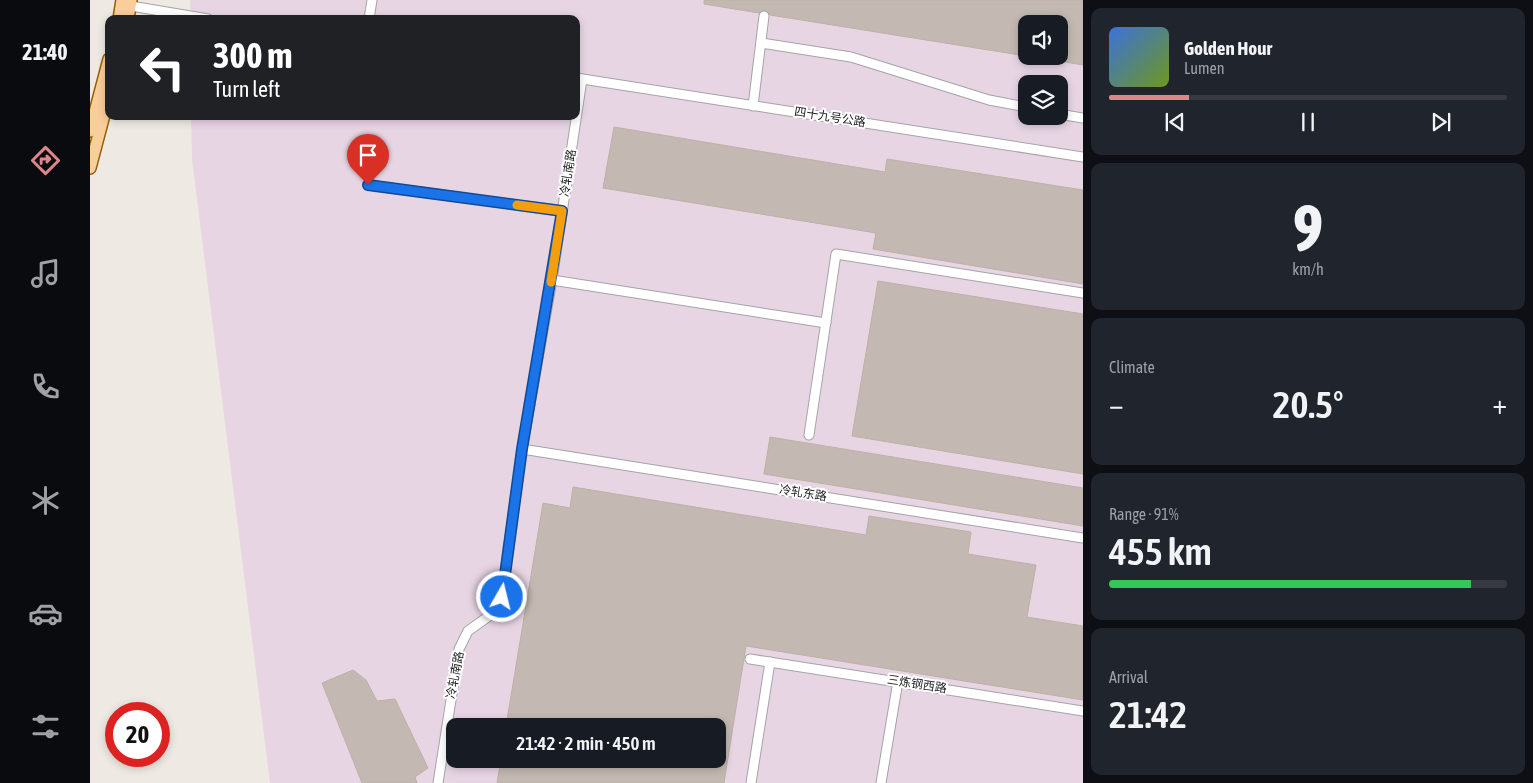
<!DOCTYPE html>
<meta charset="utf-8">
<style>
:root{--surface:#171b24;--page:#20242c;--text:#f1f3f6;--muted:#9ea1a6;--line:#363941;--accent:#de878b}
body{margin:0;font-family:"Asap Condensed","Noto Sans SC",sans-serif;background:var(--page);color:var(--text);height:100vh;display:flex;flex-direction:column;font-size:19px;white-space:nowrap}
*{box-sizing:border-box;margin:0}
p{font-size:16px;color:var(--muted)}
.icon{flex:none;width:28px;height:28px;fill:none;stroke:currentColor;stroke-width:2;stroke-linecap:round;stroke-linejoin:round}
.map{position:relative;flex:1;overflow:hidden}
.sheet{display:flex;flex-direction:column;gap:8px;padding:8px;background:#0d0f14;width:450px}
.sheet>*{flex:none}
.guide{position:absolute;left:15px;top:15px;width:475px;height:105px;border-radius:10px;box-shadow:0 2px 8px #0003;background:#202124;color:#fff;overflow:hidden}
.buttons{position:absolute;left:928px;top:15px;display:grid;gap:10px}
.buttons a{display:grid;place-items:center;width:50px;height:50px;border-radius:10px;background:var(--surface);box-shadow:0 2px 8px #0003;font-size:25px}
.speed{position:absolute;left:15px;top:702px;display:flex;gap:10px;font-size:25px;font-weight:700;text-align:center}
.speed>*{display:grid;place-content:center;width:65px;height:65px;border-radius:50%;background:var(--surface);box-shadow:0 2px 8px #0003;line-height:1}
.speed .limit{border:8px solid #d22;background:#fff;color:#111}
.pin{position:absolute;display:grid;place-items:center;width:42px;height:42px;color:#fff;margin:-51px -21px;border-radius:50% 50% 50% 0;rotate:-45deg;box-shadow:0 0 5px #0007}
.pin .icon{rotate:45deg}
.me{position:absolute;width:55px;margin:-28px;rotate:8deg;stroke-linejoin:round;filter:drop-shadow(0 0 4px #0008)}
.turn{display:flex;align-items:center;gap:18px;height:105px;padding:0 25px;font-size:22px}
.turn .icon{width:65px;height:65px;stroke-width:2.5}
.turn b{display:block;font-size:35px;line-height:42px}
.big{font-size:38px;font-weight:600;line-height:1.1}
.sheet .widget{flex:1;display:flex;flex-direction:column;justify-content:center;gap:8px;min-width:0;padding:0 18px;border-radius:10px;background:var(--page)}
.sheet .dial{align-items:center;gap:0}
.dial b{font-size:65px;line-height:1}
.song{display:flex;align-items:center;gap:15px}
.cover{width:60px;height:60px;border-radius:8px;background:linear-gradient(135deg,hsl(220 70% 55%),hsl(80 70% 35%))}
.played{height:5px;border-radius:2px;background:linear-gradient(90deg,var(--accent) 20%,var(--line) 20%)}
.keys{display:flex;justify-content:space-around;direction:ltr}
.heat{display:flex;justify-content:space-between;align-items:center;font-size:28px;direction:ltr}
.charge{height:8px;border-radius:4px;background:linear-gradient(90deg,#34c759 91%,var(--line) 0)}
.trip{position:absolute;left:356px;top:718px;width:280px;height:50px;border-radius:10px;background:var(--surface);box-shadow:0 2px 8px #0003;font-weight:600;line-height:50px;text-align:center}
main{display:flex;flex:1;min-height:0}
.tabs{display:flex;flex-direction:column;width:90px;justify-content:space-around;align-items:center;background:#090b0e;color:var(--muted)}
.tabs .icon{width:35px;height:35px}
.tabs .current{color:var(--accent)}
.tabs b{font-size:22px;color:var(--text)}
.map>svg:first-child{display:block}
</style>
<main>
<nav class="tabs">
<b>21:40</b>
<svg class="icon current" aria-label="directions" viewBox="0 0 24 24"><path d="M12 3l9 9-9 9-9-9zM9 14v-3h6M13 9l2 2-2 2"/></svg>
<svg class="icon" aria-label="music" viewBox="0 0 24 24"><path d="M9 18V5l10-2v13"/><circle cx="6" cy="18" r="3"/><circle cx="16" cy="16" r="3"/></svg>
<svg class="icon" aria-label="phone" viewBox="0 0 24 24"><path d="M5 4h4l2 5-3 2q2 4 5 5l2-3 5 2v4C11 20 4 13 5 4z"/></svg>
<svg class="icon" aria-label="climate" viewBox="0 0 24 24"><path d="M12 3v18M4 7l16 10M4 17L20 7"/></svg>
<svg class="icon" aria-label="car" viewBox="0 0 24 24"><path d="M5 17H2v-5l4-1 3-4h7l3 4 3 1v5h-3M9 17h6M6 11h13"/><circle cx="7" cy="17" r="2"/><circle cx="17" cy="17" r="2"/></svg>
<svg class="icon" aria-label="filters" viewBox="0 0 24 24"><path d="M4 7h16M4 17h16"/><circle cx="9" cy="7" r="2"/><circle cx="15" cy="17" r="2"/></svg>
</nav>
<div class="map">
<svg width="993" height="783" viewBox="0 0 993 783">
<rect width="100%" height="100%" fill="#eeeae3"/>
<path fill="#e7d5e4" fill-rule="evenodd" d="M100,0H993V783H180L102,159L101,116H486V19H101ZM936,24H969V56H936ZM936,84H969V116H936ZM365,726H628V759H365Z"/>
<g fill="#c3b9b2" stroke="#bfb0a5">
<path d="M614,0H993V65L969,61V24H936V56L680,15L675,10L669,13L614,4Z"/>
<path d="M524,127L795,172L797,159L993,190V284L783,249L786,233L513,188Z"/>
<path d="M788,281L993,314V474L762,436Z"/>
<path d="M680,437L993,488V526L674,474Z"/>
<path d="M483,487L776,535L779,516L881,532L878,554L946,565L937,617L993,626V700L656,646L634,783H407L411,759H628V726H416L453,503L480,508Z"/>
<path d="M263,670L276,680L287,701L305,699L338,768L325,777L327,783H272L232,683Z"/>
</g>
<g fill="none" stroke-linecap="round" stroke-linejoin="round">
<defs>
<g id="minor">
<path d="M41,6L118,19"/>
<path d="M279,19L282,0"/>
<path d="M671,43L761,57L899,100L936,107"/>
<path d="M486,78L993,157"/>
<path d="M663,106L674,16"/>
<path d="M969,114L993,118"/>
<path d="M278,185L472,211"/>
<path d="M462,280L736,323"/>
<path d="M719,435L746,254L993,293"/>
<path d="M432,449L993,538"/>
<path d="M660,659L993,711"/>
<path d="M348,783L369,649L378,631L406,611L412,597L432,449L462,280L492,79"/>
<path d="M661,783L680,662"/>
<path d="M791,783L808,681"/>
</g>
<g id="major">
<path d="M29,19L32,0"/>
<path d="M38,19L41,0"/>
<path d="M0,131L19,59"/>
<path d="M0,168L19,96"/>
</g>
</defs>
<use href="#minor" stroke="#a4a4a4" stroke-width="11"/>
<use href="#major" stroke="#945f02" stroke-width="14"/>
<use href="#minor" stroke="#fff" stroke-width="9"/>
<use href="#major" stroke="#face9b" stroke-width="11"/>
</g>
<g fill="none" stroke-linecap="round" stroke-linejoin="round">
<defs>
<path id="route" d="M278,185L472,211L432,449L412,597"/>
</defs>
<use href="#route" stroke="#114b97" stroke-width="12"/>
<use href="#route" stroke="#1a73e8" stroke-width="9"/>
<path stroke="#f59e0b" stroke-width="9" d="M427,205L472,211L461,282"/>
</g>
<g text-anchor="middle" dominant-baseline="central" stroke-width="4" stroke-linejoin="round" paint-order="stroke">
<g font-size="12" fill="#1d1d1d" stroke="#fff">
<text transform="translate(740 117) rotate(9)">四十九号公路</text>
<text transform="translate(478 173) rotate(-81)">冷轧南路</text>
<text transform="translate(713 493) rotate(9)">冷轧东路</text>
<text transform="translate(365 675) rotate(-79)">冷轧南路</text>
<text transform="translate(827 684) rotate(9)">三炼钢西路</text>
</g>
</g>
</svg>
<div class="buttons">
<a><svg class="icon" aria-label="sound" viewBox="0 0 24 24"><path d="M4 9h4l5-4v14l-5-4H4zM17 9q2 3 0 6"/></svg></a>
<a><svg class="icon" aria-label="layers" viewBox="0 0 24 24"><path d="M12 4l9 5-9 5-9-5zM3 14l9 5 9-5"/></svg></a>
</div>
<div class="speed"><div class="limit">20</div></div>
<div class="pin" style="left:278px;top:185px;background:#d93025"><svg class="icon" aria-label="arrive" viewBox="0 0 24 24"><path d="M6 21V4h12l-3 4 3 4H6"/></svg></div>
<svg class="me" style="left:412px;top:597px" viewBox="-20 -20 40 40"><circle r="17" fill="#1a73e8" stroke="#fff" stroke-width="3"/><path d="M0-11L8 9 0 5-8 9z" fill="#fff"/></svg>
<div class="trip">21:42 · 2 min · 450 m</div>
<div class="guide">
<div class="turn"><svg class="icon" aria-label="left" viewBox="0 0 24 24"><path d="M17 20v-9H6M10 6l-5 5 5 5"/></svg><div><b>300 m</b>Turn left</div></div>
</div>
</div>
<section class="sheet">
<div class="widget">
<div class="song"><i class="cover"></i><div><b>Golden Hour</b><p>Lumen</p></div></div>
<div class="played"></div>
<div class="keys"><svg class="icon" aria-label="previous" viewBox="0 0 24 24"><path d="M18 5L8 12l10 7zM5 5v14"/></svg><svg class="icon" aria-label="pause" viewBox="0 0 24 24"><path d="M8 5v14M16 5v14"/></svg><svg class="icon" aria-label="next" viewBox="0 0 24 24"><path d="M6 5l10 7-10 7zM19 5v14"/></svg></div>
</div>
<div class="widget dial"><b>9</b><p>km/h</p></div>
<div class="widget"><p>Climate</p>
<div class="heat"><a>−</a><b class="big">20.5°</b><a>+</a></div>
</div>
<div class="widget"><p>Range · 91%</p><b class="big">455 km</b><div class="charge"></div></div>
<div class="widget"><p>Arrival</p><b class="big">21:42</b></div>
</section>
</main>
